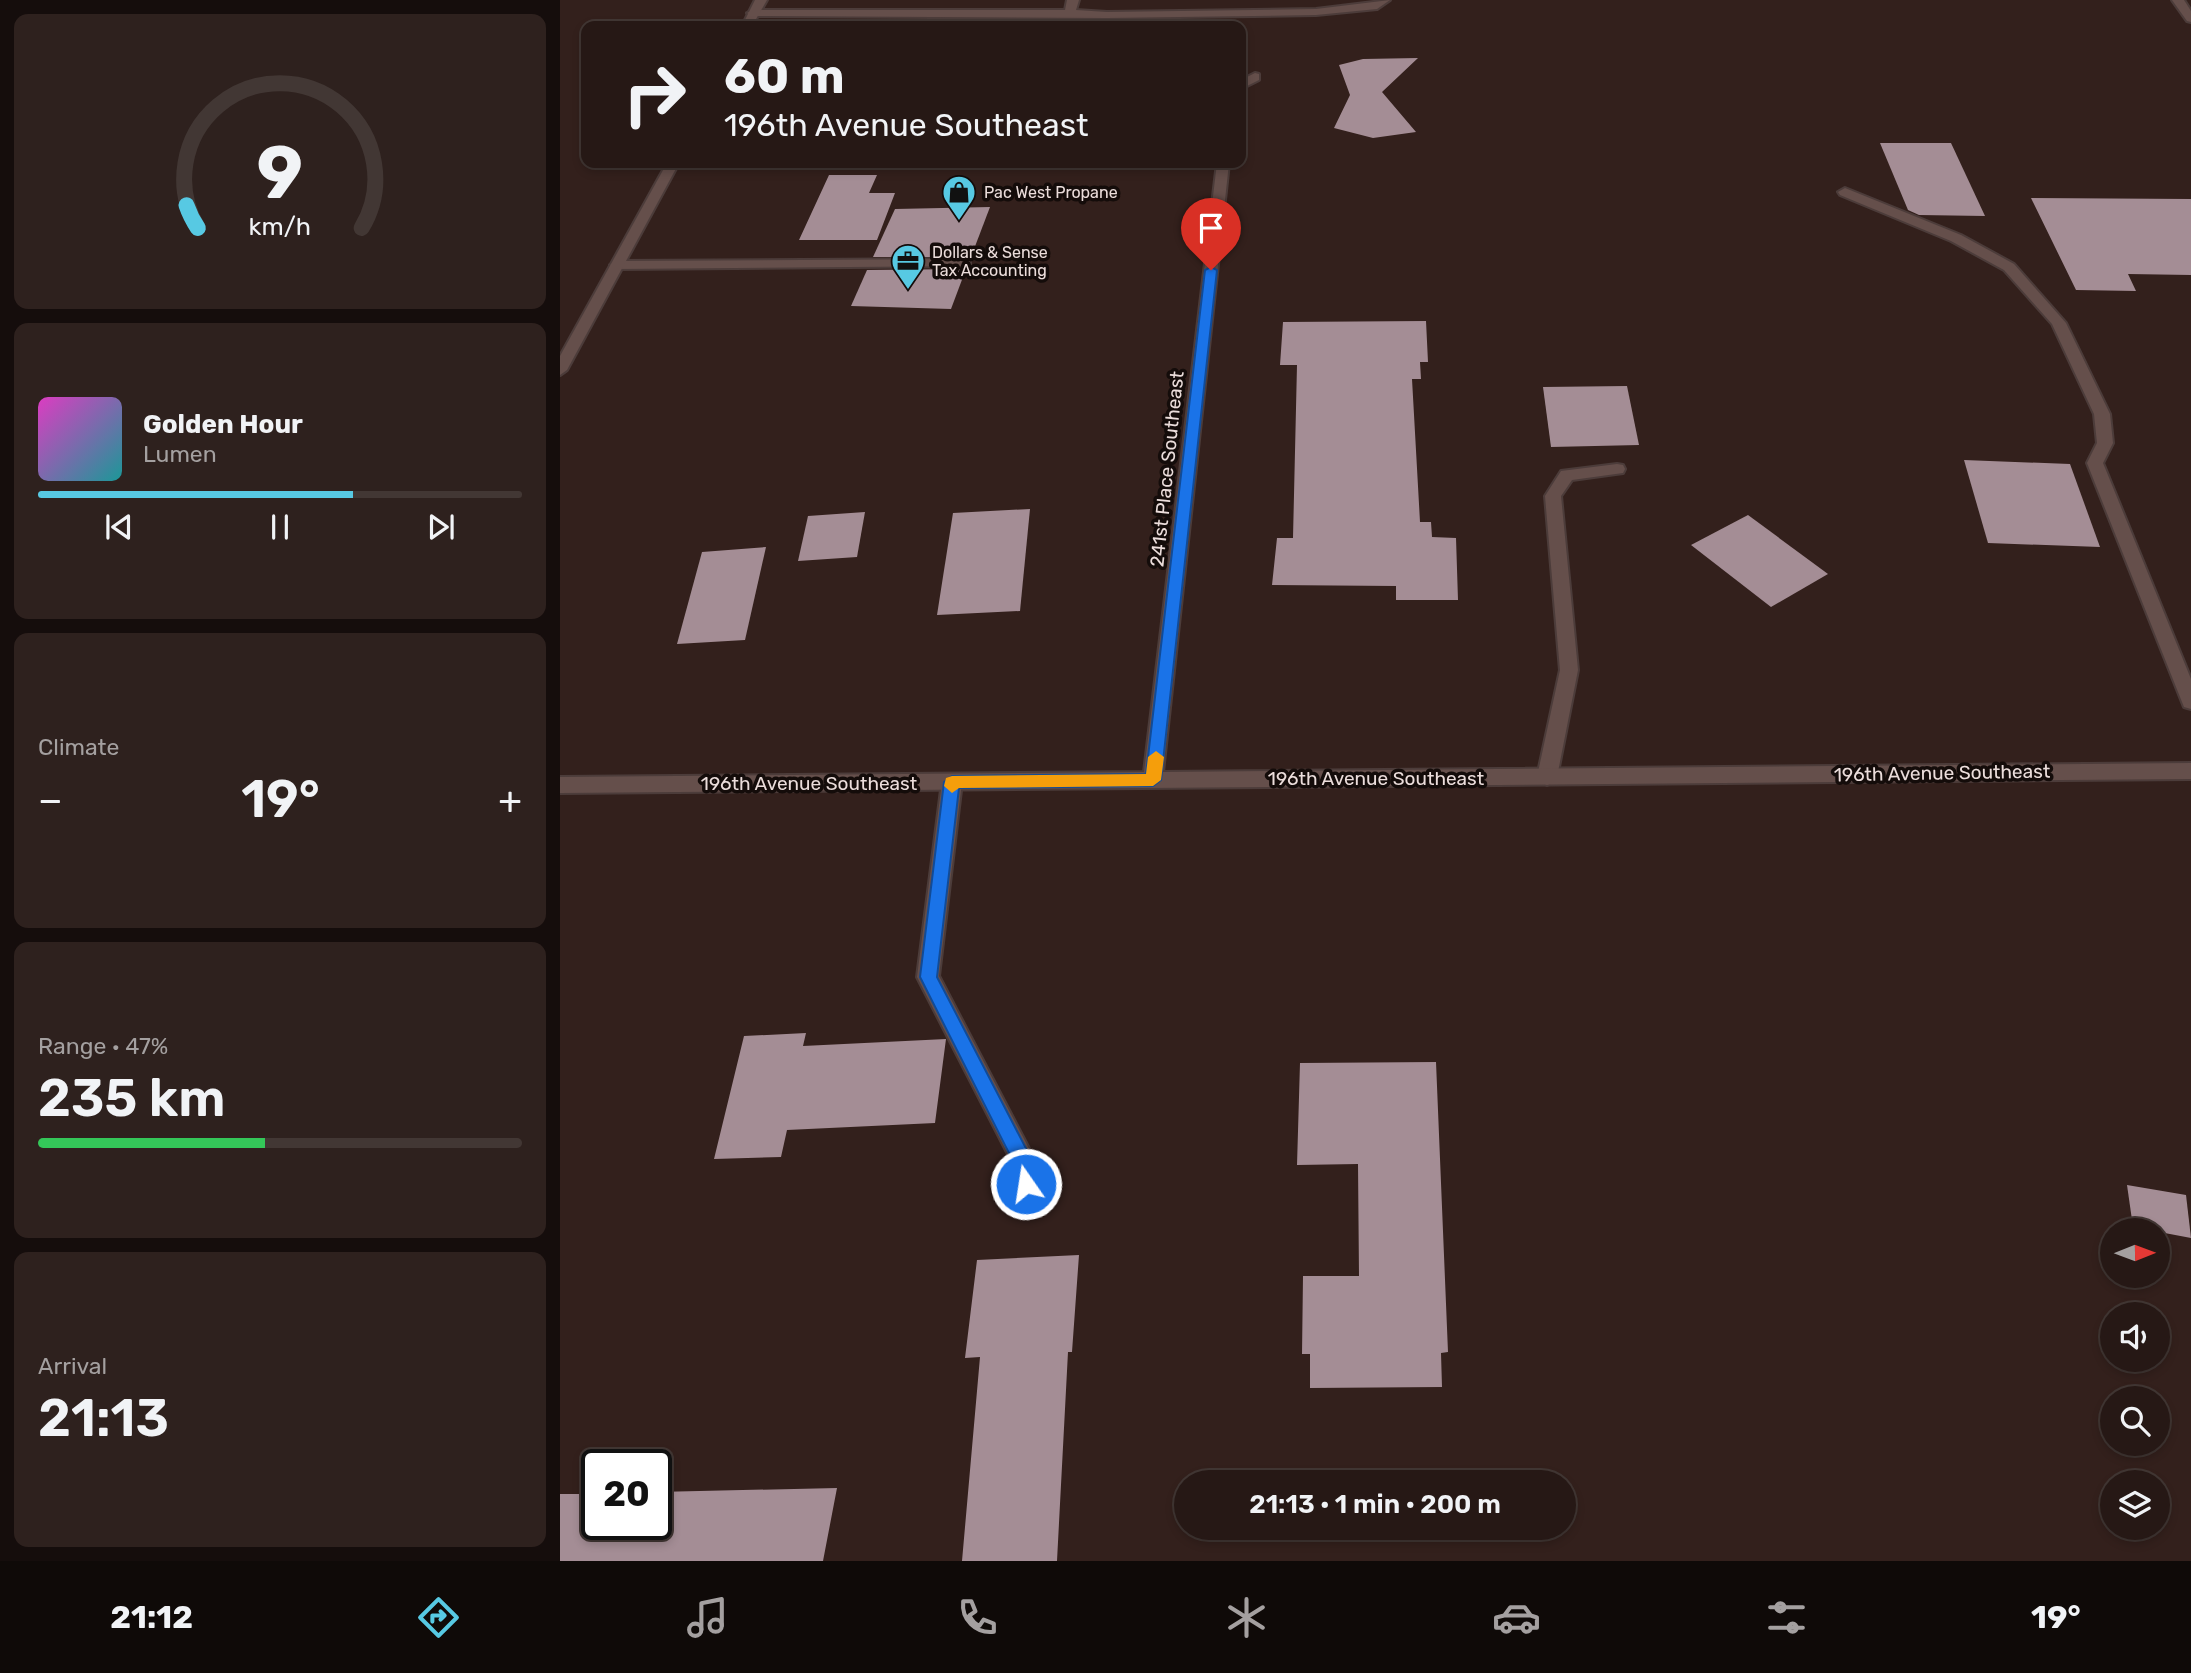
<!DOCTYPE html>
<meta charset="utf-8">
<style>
:root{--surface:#261815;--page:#2e211e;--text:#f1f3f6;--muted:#a4a0a0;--line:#423734;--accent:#57c9e3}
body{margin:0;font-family:Rubik,sans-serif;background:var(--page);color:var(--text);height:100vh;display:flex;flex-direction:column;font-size:26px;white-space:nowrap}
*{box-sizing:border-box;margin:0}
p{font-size:23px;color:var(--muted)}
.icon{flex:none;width:38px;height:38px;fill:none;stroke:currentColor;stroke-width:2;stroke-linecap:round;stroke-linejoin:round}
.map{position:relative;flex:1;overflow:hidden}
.side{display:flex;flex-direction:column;gap:14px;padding:14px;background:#150d0c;width:560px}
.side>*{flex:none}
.guide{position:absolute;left:21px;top:21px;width:665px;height:147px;border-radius:14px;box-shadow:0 4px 10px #0003,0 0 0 2px var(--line);background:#261815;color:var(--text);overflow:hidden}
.needle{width:46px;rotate:89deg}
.buttons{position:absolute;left:1540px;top:1218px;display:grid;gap:14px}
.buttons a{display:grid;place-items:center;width:70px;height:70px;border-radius:50%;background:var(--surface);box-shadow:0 4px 10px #0003,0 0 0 2px var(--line);font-size:35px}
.speed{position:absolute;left:21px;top:1449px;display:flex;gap:14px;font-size:35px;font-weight:700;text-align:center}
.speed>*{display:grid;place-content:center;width:91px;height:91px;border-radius:50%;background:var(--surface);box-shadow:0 4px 10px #0003,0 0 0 2px var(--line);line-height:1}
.speed .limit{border:4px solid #111;border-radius:10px;background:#fff;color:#111}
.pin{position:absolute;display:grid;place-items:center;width:60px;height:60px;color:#fff;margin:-72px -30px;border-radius:50% 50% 50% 0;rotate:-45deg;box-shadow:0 0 7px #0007}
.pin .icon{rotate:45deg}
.me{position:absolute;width:77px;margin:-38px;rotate:347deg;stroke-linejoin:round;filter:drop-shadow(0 0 5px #0008)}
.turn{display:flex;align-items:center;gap:24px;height:147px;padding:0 28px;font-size:32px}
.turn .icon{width:91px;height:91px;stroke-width:2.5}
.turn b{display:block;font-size:49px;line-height:60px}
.big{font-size:52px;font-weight:600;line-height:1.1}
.side .card{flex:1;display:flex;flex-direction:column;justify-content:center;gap:10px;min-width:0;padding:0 24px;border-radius:14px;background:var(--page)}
.side .dial{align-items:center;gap:0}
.dial svg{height:182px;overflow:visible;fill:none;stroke:var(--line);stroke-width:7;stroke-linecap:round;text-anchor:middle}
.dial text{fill:var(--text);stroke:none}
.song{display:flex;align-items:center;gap:21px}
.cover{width:84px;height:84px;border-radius:10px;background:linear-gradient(135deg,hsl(310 70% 55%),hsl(180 70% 35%))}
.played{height:7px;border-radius:4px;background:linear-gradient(90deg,var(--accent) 65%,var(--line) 65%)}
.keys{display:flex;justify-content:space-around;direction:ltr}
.heat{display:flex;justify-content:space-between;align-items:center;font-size:38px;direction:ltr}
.charge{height:10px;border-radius:5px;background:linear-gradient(90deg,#34c759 47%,var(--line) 0)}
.trip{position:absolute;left:614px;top:1470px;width:402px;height:70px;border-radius:35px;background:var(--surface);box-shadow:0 4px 10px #0003,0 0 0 2px var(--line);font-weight:600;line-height:70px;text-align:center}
.tabs{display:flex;height:112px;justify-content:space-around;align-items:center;background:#0f0a08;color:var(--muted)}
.tabs .icon{width:49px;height:49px}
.tabs .on{color:var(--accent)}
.tabs b{font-size:32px;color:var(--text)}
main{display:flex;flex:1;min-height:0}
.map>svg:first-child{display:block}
</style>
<main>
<section class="side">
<div class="card dial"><svg viewBox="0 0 100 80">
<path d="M14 69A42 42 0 1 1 86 69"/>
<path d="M14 69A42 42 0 0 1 9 59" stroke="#57c9e3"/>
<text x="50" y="56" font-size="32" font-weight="700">9</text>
<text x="50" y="72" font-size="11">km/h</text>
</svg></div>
<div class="card">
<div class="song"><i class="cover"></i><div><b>Golden Hour</b><p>Lumen</p></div></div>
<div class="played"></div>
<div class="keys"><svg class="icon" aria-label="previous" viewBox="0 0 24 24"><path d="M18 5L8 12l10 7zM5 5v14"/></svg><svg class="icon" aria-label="pause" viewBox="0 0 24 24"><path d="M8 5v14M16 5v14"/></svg><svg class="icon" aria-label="next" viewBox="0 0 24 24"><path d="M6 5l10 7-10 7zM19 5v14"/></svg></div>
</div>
<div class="card"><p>Climate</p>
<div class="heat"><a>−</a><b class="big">19°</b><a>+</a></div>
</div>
<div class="card"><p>Range · 47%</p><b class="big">235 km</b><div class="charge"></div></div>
<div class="card"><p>Arrival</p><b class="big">21:13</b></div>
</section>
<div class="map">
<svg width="1631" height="1561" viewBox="0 0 1631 1561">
<rect width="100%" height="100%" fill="#33201c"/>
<g fill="#a48d95">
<path d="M858,58L822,92L856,132L813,138L774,128L790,95L779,65L803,59Z"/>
<path d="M1320,143H1391L1425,216L1359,215L1348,210Z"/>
<path d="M269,175H317L309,193H335L317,240H239Z"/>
<path d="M1471,198L1631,199V275L1568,274L1576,291L1516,290Z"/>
<path d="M430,207L411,257H313L335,209Z"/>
<path d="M406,269L391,309L291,306L307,270Z"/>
<path d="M866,321L868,362H860L861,379H852L860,522H871L872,537L896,538L898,600H836V586L712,585L717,538H733L737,365H720L723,322Z"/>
<path d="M1067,386L1079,445L991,447L983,387Z"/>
<path d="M1404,460L1510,464L1540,547L1428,543Z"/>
<path d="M470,509L460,611L377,615L393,513Z"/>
<path d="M305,512L297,557L238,561L248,516Z"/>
<path d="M1188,515L1268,574L1211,607L1131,545Z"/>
<path d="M206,547L185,640L117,644L142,552Z"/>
<path d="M246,1033L243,1046L386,1039L375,1123L227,1130L221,1157L154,1159L184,1036Z"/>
<path d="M876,1062L888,1352L881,1353L882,1387L750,1388V1354H742L743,1276H799L798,1164L737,1165L740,1063Z"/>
<path d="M1567,1185L1626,1195L1631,1238L1573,1227Z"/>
<path d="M519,1255L512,1352H508L497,1561H402L420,1357L405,1358L417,1260Z"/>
<path d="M277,1488L263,1561H0V1494H37V1524H96V1492Z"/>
</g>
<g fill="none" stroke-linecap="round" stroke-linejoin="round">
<defs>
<g id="service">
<path d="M507,0H519L516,10L547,12L756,9L830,0L817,9L756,15L547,18L193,16L187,13L193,10H505Z"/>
<path d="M1612,0H1624L1631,11V22L1627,21Z"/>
<path d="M1285,188L1401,235L1454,264L1506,323L1550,414L1553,443L1543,463L1631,679V709L1624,707L1622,702L1527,463L1537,443L1534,414L1492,324L1444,270L1391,241L1280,195L1278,192Z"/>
<path d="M405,259L410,260V266L57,269L50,265L57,261Z"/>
<path d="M1057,464L1063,465L1065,469L1063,473L1012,480L1001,496L1018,670L997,777L994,782L987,785L980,782L977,777L1000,670L985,496L1001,471Z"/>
<path d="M392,774L399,777L402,782L379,976L475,1160L478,1184L474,1192L466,1195L458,1192L452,1162L357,977L382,782L385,777Z"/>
</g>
<g id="minor">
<path d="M695,73L699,74V80L681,89V80Z"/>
<path d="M657,163H669L603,772L1631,763V779L0,793V777L584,772Z"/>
</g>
<g id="secondary">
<path d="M195,0H207L192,26H182Z"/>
<path d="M107,163H119L7,370L0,375V356Z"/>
</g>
</defs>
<use href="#service" stroke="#4c3c3a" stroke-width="4"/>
<use href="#minor" stroke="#4c3c3a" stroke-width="4"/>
<use href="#secondary" stroke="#4c3c3a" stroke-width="4"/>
<use href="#service" fill="#654f4b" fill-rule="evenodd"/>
<use href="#minor" fill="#654f4b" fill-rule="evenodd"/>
<use href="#secondary" fill="#654f4b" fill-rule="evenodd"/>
</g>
<path fill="#1a73e8" stroke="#114b97" stroke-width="2" d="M651,267L657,270L601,780L593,786L399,788L377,977L472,1160L475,1184L473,1191L466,1194L459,1191L453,1161L360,977L384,782L392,776L586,774L645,270Z"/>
<path fill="#f59e0b" d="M596,751L604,757L601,780L593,786L399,788L392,793L384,786L386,778L392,776L586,774L588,757Z"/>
<defs>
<symbol id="shop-pin" viewBox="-11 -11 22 30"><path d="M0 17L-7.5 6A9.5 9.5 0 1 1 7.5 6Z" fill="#57c9e3" stroke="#140c0a"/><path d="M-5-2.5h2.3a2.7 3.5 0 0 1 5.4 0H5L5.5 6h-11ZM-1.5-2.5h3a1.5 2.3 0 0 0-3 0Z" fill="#111"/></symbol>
<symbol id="office-pin" viewBox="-11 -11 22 30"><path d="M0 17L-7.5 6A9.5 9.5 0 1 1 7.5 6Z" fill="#57c9e3" stroke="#140c0a"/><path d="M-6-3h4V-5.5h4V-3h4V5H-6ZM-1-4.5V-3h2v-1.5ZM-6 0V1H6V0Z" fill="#111"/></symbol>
</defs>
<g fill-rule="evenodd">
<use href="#shop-pin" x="380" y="173" width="38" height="52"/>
<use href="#office-pin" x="329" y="242" width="38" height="52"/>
</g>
<g text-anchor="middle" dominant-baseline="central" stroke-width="7" stroke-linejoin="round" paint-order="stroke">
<g font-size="16" fill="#ebdddb" stroke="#140c0a" text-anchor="start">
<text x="424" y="192">Pac West Propane</text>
<text x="372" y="252">Dollars &amp; Sense<tspan x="372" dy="18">Tax Accounting</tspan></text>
</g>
<g font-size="19" fill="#ebdddb" stroke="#140c0a">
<text transform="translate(607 469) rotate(-84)">241st Place Southeast</text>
<text transform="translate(1382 773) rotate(-1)">196th Avenue Southeast</text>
<text x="816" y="778">196th Avenue Southeast</text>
<text x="249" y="783">196th Avenue Southeast</text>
</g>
</g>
</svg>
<div class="buttons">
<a><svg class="needle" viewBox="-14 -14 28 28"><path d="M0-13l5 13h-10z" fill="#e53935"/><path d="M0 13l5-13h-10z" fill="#a4a0a0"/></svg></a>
<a><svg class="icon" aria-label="sound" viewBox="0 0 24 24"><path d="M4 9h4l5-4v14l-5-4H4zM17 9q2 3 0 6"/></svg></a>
<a><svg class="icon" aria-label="search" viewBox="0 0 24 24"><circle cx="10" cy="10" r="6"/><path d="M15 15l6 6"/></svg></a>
<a><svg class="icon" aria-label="layers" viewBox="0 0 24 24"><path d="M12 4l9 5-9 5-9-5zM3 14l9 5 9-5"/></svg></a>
</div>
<div class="speed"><div class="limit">20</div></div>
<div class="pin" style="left:651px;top:270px;background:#d93025"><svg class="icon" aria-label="arrive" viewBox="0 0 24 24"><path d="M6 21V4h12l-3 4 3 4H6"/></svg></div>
<svg class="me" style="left:466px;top:1184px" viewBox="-20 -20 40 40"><circle r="17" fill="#1a73e8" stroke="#fff" stroke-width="3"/><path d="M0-11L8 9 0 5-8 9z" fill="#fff"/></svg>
<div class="trip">21:13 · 1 min · 200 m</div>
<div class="guide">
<div class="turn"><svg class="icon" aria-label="right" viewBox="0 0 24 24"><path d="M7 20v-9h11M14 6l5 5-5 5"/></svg><div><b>60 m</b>196th Avenue Southeast</div></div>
</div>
</div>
</main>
<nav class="tabs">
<b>21:12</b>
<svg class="icon on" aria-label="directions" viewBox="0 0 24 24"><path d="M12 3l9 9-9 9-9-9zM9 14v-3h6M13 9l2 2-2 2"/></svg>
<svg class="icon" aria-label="music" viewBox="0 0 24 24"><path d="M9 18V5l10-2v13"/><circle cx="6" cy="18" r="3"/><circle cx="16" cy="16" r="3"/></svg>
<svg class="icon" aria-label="phone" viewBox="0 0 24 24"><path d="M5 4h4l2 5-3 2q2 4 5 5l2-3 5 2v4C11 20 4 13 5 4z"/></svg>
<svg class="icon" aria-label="climate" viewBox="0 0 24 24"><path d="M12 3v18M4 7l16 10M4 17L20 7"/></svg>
<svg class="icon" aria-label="car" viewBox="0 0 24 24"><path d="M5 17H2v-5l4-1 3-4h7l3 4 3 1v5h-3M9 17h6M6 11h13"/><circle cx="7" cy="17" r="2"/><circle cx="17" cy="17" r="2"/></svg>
<svg class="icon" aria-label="filters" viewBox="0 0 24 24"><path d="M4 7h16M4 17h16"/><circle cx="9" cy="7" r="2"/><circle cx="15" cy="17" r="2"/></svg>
<b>19°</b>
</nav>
